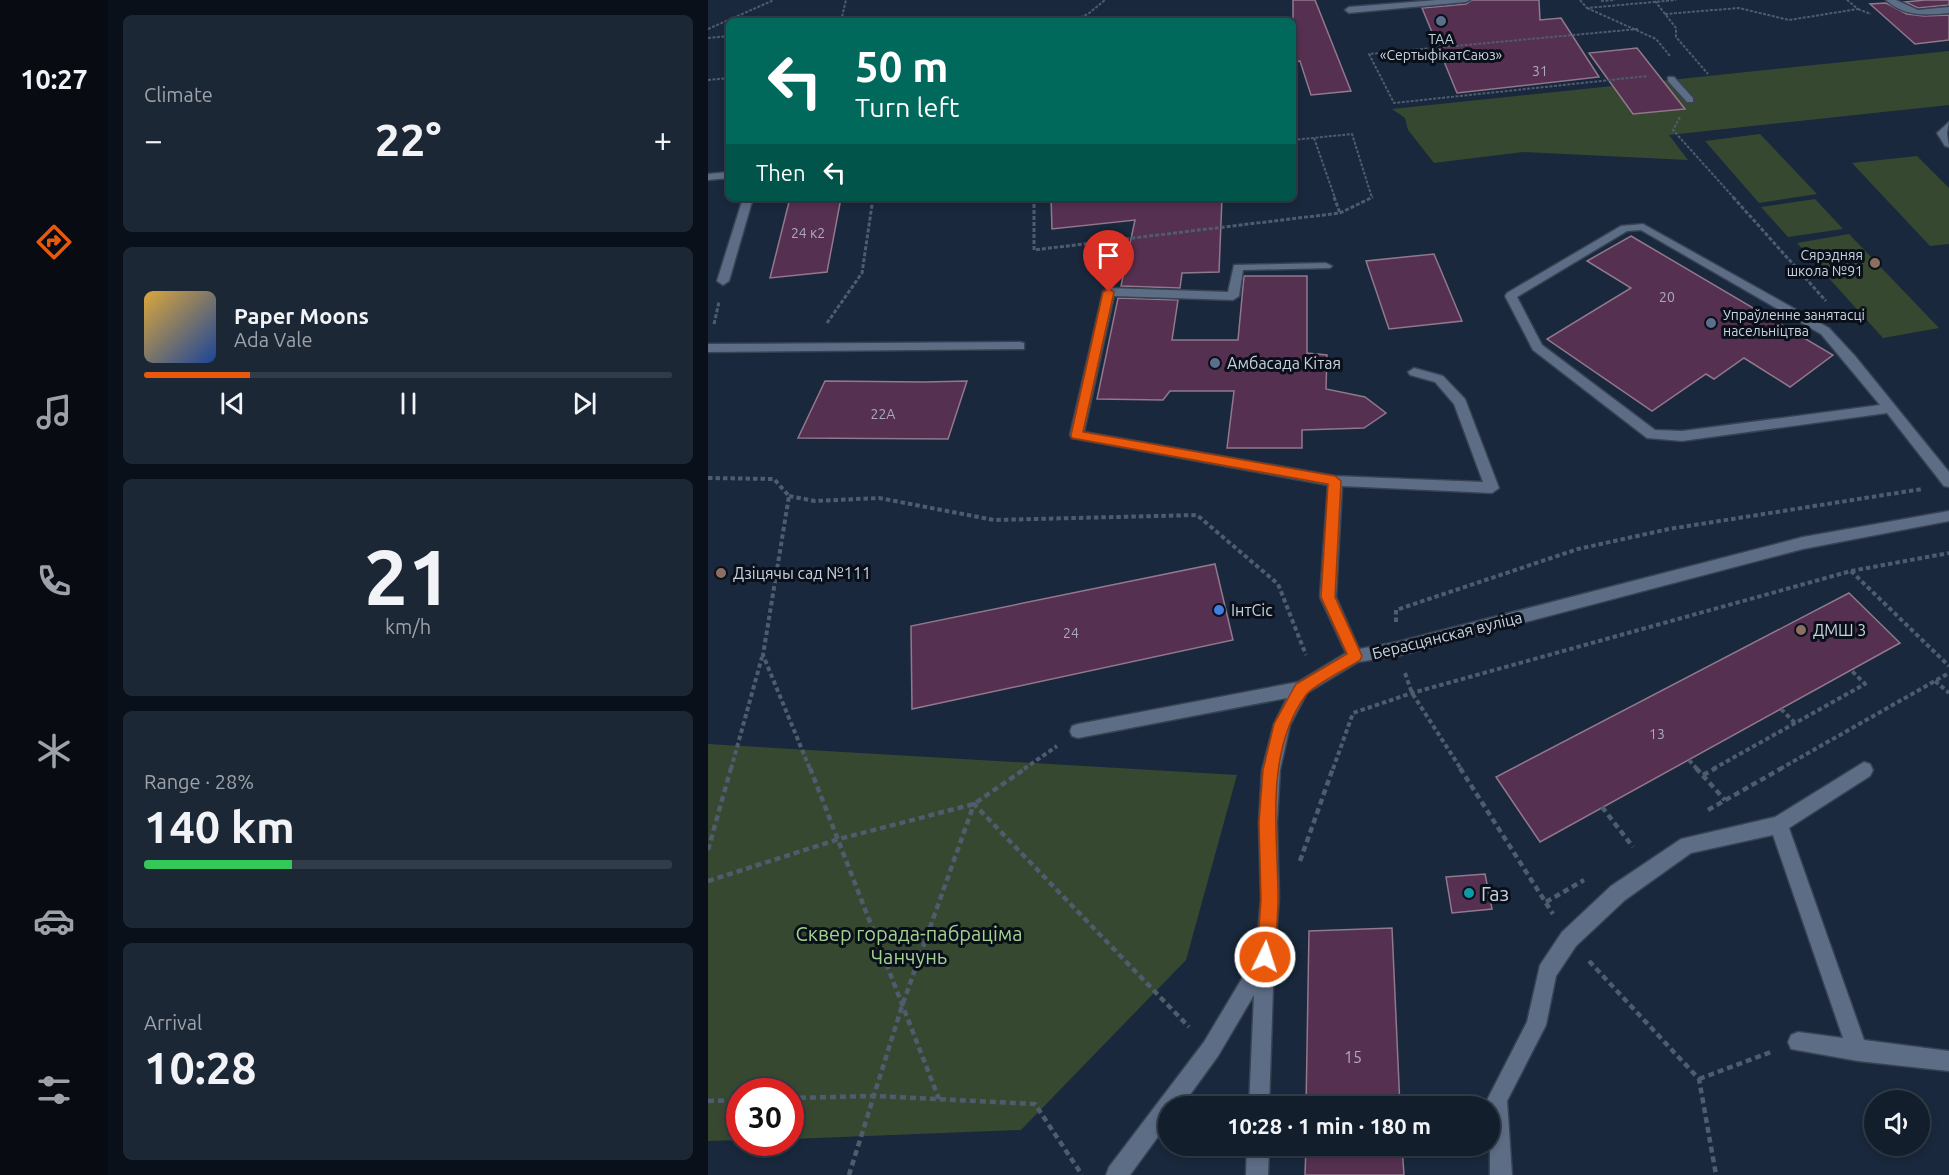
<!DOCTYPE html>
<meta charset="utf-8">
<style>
:root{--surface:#131e2d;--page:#1c2735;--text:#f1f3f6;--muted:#9da2aa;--line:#323c49;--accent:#ea580c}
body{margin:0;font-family:Ubuntu,sans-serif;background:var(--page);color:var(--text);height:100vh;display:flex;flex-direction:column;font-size:22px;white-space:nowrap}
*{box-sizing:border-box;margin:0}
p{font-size:20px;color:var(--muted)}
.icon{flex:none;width:33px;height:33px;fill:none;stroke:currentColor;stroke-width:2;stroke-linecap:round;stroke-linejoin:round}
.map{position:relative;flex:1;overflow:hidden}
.sheet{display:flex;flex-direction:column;gap:15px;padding:15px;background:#0a1019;width:600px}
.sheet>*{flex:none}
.guide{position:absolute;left:18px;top:18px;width:570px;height:183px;border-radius:9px;box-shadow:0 3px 9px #0003,0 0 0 2px var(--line);background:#00695c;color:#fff;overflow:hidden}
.controls{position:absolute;left:1156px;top:1090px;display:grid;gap:12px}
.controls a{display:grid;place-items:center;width:66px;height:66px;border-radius:50%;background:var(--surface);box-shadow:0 3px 9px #0003,0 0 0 2px var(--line);font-size:30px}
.speed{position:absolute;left:18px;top:1078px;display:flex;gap:12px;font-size:30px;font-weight:700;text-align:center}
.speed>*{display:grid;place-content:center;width:78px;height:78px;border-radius:50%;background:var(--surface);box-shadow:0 3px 9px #0003,0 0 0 2px var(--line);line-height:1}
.speed .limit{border:9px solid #d22;background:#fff;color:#111}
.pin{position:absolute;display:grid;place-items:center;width:51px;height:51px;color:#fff;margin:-62px -26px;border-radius:50% 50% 50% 0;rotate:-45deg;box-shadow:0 0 6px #0007}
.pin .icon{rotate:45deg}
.me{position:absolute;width:66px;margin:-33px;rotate:4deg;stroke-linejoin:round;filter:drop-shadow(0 0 4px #0008)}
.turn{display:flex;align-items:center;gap:21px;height:126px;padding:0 30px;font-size:27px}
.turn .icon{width:78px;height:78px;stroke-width:2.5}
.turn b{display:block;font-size:42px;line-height:51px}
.then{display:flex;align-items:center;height:57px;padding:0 30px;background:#0003;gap:12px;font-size:22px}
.big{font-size:45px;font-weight:600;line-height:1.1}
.sheet .tile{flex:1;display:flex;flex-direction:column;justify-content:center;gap:9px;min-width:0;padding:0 21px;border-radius:9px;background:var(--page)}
.sheet .dial{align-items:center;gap:0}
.dial b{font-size:78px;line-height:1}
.song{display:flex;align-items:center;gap:18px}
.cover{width:72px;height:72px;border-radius:9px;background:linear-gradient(135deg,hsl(40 70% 55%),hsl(220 70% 35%))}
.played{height:6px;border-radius:3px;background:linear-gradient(90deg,var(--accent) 20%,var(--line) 20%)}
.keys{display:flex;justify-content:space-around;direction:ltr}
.heat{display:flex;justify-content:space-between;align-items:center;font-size:33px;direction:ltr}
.charge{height:9px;border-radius:4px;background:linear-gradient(90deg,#34c759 28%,var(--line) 0)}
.trip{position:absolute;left:450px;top:1096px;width:342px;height:60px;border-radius:30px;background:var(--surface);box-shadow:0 3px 9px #0003,0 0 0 2px var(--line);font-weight:600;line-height:60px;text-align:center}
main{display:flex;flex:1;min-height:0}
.menu{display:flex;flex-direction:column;width:108px;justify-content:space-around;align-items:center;background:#080c12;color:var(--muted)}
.menu .icon{width:42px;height:42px}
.menu .current{color:var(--accent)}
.menu b{font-size:27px;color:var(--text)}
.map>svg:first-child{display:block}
</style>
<main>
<nav class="menu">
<b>10:27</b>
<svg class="icon current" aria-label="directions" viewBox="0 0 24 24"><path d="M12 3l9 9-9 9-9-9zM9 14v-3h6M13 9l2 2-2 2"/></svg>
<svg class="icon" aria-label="music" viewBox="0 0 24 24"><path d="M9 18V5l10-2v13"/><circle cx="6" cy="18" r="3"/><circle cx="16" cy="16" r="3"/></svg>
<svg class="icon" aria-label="phone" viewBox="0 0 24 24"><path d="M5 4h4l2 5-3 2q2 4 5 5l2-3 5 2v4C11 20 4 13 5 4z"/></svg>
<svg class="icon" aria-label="climate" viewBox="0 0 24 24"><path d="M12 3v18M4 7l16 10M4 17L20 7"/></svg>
<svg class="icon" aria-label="car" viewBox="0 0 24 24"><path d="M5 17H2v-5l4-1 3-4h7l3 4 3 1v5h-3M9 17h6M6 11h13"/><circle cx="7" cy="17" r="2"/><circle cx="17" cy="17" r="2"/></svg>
<svg class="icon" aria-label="filters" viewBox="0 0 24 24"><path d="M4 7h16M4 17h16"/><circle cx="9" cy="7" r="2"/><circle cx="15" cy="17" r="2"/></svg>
</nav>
<section class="sheet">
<div class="tile"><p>Climate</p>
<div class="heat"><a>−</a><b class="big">22°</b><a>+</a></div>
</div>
<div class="tile">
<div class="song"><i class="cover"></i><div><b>Paper Moons</b><p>Ada Vale</p></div></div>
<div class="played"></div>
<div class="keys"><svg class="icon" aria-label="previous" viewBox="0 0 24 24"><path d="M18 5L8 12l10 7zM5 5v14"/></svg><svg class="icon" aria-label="pause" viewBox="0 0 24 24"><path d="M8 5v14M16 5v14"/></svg><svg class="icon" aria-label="next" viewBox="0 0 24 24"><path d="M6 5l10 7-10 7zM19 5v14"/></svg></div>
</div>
<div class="tile dial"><b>21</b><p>km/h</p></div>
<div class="tile"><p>Range · 28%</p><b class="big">140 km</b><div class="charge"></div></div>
<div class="tile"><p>Arrival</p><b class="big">10:28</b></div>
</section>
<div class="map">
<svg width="1241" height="1175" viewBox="0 0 1241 1175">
<rect width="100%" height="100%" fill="#19283c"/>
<g fill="#374831">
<path d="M1241,51V105L961,135L980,160L815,152L726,163L700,130L697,118L684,109Z"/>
<path d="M1052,134L1109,194L1051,203L997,141Z"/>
<path d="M1209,156L1241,188V244L1222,246L1144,163Z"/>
<path d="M1107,199L1135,229L1080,237L1053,207Z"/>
<path d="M1141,234L1231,328L1175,338L1089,243Z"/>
<path d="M0,744L529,775L478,960L313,1130L83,1139L82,1092H32L31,1140L0,1141Z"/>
</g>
<g fill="#563050" stroke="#91788c" stroke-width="1.5">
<path d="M585,0H607L643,91L603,95L592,61L585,62Z"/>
<path d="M764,0H831L832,20L853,18L891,77L749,93L714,8L758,4Z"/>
<path d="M1217,0H1241V5L1210,8L1197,2Z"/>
<path d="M1178,3L1199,14L1216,16L1241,15V40L1207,44L1162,4Z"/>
<path d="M929,48L977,109L925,114L881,53Z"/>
<path d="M82,198H133L119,272L62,278Z"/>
<path d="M343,198H514L511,272L474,273L472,288L413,286L427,220L344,229Z"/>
<path d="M923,236L1125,355L1082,387L1036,358L1006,379L998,374L944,411L839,339L923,288L879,261Z"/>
<path d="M726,254L754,321L681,329L658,261Z"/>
<path d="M536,276H599V353L619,355L618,389L657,397L678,413L656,428L594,430V448H519L526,391H462L455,400L389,399L410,298L470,300L464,340H530Z"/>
<path d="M117,381L216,382L259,381L240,439L90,438Z"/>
<path d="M507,564L525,640L204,709L203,626Z"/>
<path d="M1141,593L1192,643L832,842L788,777Z"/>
<path d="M777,874L784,909L744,913L738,877Z"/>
<path d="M684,928L692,1107H598L601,931Z"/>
<path d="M598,1146H694L696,1175H597Z"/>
</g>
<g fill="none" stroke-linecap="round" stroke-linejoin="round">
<defs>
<g id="minor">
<path d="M729,0H762L758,2L641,13L637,10L641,7Z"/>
<path d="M1178,0H1188L1210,10L1241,7V13C1218,15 1196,17 1178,0Z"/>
<path d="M960,77H966L985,98V102H979L960,81Z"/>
<path d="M1241,122L1239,133L1241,147L1237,146L1229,133Z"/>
<path d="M21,172V178L0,180V174Z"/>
<path d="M35,198H45L21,281L15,285L9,281Z"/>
<path d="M935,224L1121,328L1147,356L1241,472V487L1236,486L1179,413L974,441L939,438L825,350L797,296L799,293L913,226ZM933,230L1113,334L1172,405L974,431L947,430L834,345L809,297L919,231Z"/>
<path d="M618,263L624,266L622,268L535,270L531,296L525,300L406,296L376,432L627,476L775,482L746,404L727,382L702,375L700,372L706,368L735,376L757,399L791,488L784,493L634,486L628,597L651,649L689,642L1095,537L1241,511V521L1095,549L689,656L650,662L599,693L582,725L572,770L569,822L571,899L566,958L561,1107H541L546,995L510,1056L473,1107H460V1123L422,1175H398L401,1167L496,1042L548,955L553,899L551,822L554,770L566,724L579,698L370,738L364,736L362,731L364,726L370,724L590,682L638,653L612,597L620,485L364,438L362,435L395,292L401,288L520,292L526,265Z"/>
<path d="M312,342L316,343V349L0,352V344Z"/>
<path d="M1156,762L1162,764L1165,770L1162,776L1081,828L1156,1040L1241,1051V1071L1150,1061L1083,1049L1080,1042L1083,1035L1090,1032L1135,1038L1065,835L983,853L917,900L868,946L848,976L838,1025L799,1101L804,1175H782V1107H779V1100L819,1022L832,965L854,932L903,886L973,839L1067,817Z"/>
<path d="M539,1146H561L560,1175H538Z"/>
</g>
</defs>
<use href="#minor" stroke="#374253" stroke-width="3"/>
<g stroke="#4e5c6e" stroke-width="2" stroke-dasharray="3 1.5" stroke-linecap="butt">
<path d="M872,0L879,8L968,0"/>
<path d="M893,1L907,0"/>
<path d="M947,1L968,28V37L1000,74"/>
<path d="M879,8L948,39L962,56"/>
<path d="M1150,9L1163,14"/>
<path d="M957,14L1031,8L1081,20L1150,9L1139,0"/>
<path d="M133,21L138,0"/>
<path d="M364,21L380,14L397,0"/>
<path d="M0,29L66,0"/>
<path d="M930,29L661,54L686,103L940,76"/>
<path d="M0,38L21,36"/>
<path d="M0,80L21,78"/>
<path d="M972,117L965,130L1026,198"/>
<path d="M606,138L627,198"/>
<path d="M585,140L644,134L664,198"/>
</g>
<g stroke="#4e5c6e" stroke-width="3" stroke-dasharray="4 2" stroke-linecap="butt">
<path d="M626,197L632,213"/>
<path d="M1025,197L1118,301"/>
<path d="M326,198V250L632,213L665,197"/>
<path d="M119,323L154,273L165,198"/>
<path d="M6,324L11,302"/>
</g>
<g stroke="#4e5c6e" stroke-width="4" stroke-dasharray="4.5 3" stroke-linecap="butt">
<path d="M0,478L66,479L81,496L55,655L102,769"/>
<path d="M81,496L107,501L171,498L286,520L489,515L570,584L598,655"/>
<path d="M1143,571L1241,666"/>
<path d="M688,622V610L870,549L961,529L1214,489"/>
<path d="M697,673L704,693L753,769"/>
<path d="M1227,681L1241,693"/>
<path d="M1073,709L1087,723"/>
<path d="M981,760L989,769"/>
<path d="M23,769L54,657"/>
<path d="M316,769L349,746"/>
<path d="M625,769L645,713L704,693L1143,571L1241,553"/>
<path d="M1005,769L1157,684L1143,670"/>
<path d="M1072,769L1241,673"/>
</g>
<g stroke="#4e5c6e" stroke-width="4.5" stroke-dasharray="6 4" stroke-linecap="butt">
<path d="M102,768L231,1099"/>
<path d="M752,768L845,914"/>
<path d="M988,768L1017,800"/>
<path d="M995,775L1008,768"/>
<path d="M894,807L925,847"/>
<path d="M1000,810L1074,768"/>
<path d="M0,850L23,768"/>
<path d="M592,861L625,768"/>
<path d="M0,881L131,839L266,804L318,768"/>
<path d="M838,902L876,880"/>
<path d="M881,961L991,1079L1008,1175"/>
<path d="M991,1079L1063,1052"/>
<path d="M82,1098L166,1096L327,1104L374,1175"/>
<path d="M0,1101L32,1100"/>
<path d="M141,1175L194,1006L266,804L481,1027"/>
</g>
<use href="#minor" fill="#5d6d85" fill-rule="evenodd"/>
</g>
<path fill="#ea580c" stroke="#983908" stroke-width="1.5" d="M401,289L406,292L375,432L627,476L633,481L627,597L654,656L652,660C640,668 605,685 598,695C556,752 570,832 570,898C570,917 568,938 566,957L564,964L557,966L551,964L549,957L553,899L551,822L555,770L566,724L588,684L639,654L613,597L620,484L364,438L363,435L395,292Z"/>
<g fill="#5c6f8a" stroke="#0a1019" stroke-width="2">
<circle cx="733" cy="21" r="6"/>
<circle cx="1003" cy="323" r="6"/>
<circle cx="507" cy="363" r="6"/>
</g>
<g fill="#8d6e63" stroke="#0a1019" stroke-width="2">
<circle cx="1167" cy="263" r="6"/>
<circle cx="13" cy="573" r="6"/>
<circle cx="1093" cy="630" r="6"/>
</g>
<circle fill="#3f7fe0" stroke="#0a1019" stroke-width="2" cx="511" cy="610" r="6"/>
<circle fill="#0f9aa8" stroke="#0a1019" stroke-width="2" cx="761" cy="893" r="6"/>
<g text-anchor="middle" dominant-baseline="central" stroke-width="6" stroke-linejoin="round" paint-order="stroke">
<g font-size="14" fill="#c8d2df" stroke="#0a1019">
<text x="733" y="39">ТАА<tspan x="733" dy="16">«СертыфікатСаюз»</tspan></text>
<text x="1155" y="255" text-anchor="end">Сярэдняя<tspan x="1155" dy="16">школа №91</tspan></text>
<text x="1015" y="315" text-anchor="start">Упраўленне занятасці<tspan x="1015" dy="16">насельніцтва</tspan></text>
</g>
<g font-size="14" fill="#acaabb">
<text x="832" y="71">31</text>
<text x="100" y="233">24 к2</text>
<text x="959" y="297">20</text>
<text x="175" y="414">22А</text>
<text x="363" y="633">24</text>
<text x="949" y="734">13</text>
</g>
<g font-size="16" fill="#c8d2df" stroke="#0a1019" text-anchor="start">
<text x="519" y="363">Амбасада Кітая</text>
<text x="25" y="573">Дзіцячы сад №111</text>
<text x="523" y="610">ІнтСіс</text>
<text x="1105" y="630">ДМШ 3</text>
</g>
<g font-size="16" fill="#c8d2df" stroke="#0a1019">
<text transform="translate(739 635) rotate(-14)">Берасцянская вуліца</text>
</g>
<g font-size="16" fill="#acaabb">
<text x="645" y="1057">15</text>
</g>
<g font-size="20" fill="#c8d2df" stroke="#0a1019" text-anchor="start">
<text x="773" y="893">Газ</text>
</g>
<g font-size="20" fill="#a3d18f" stroke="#0a1019">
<text x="201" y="933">Сквер горада-пабраціма<tspan x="201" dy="23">Чанчунь</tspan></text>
</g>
</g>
</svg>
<div class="controls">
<a><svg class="icon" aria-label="sound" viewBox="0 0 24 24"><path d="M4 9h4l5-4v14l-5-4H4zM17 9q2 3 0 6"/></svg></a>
</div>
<div class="speed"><div class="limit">30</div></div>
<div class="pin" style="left:401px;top:292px;background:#d93025"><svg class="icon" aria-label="arrive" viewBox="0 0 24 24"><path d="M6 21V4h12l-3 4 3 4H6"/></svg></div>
<svg class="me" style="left:557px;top:957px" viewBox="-20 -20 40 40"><circle r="17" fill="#ea580c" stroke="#fff" stroke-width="3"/><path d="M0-11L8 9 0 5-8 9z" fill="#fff"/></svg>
<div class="trip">10:28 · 1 min · 180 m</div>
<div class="guide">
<div class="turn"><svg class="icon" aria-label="left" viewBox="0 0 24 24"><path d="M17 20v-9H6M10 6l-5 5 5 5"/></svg><div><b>50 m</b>Turn left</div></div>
<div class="then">Then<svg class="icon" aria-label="left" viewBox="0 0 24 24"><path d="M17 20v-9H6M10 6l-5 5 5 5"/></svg></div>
</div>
</div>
</main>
